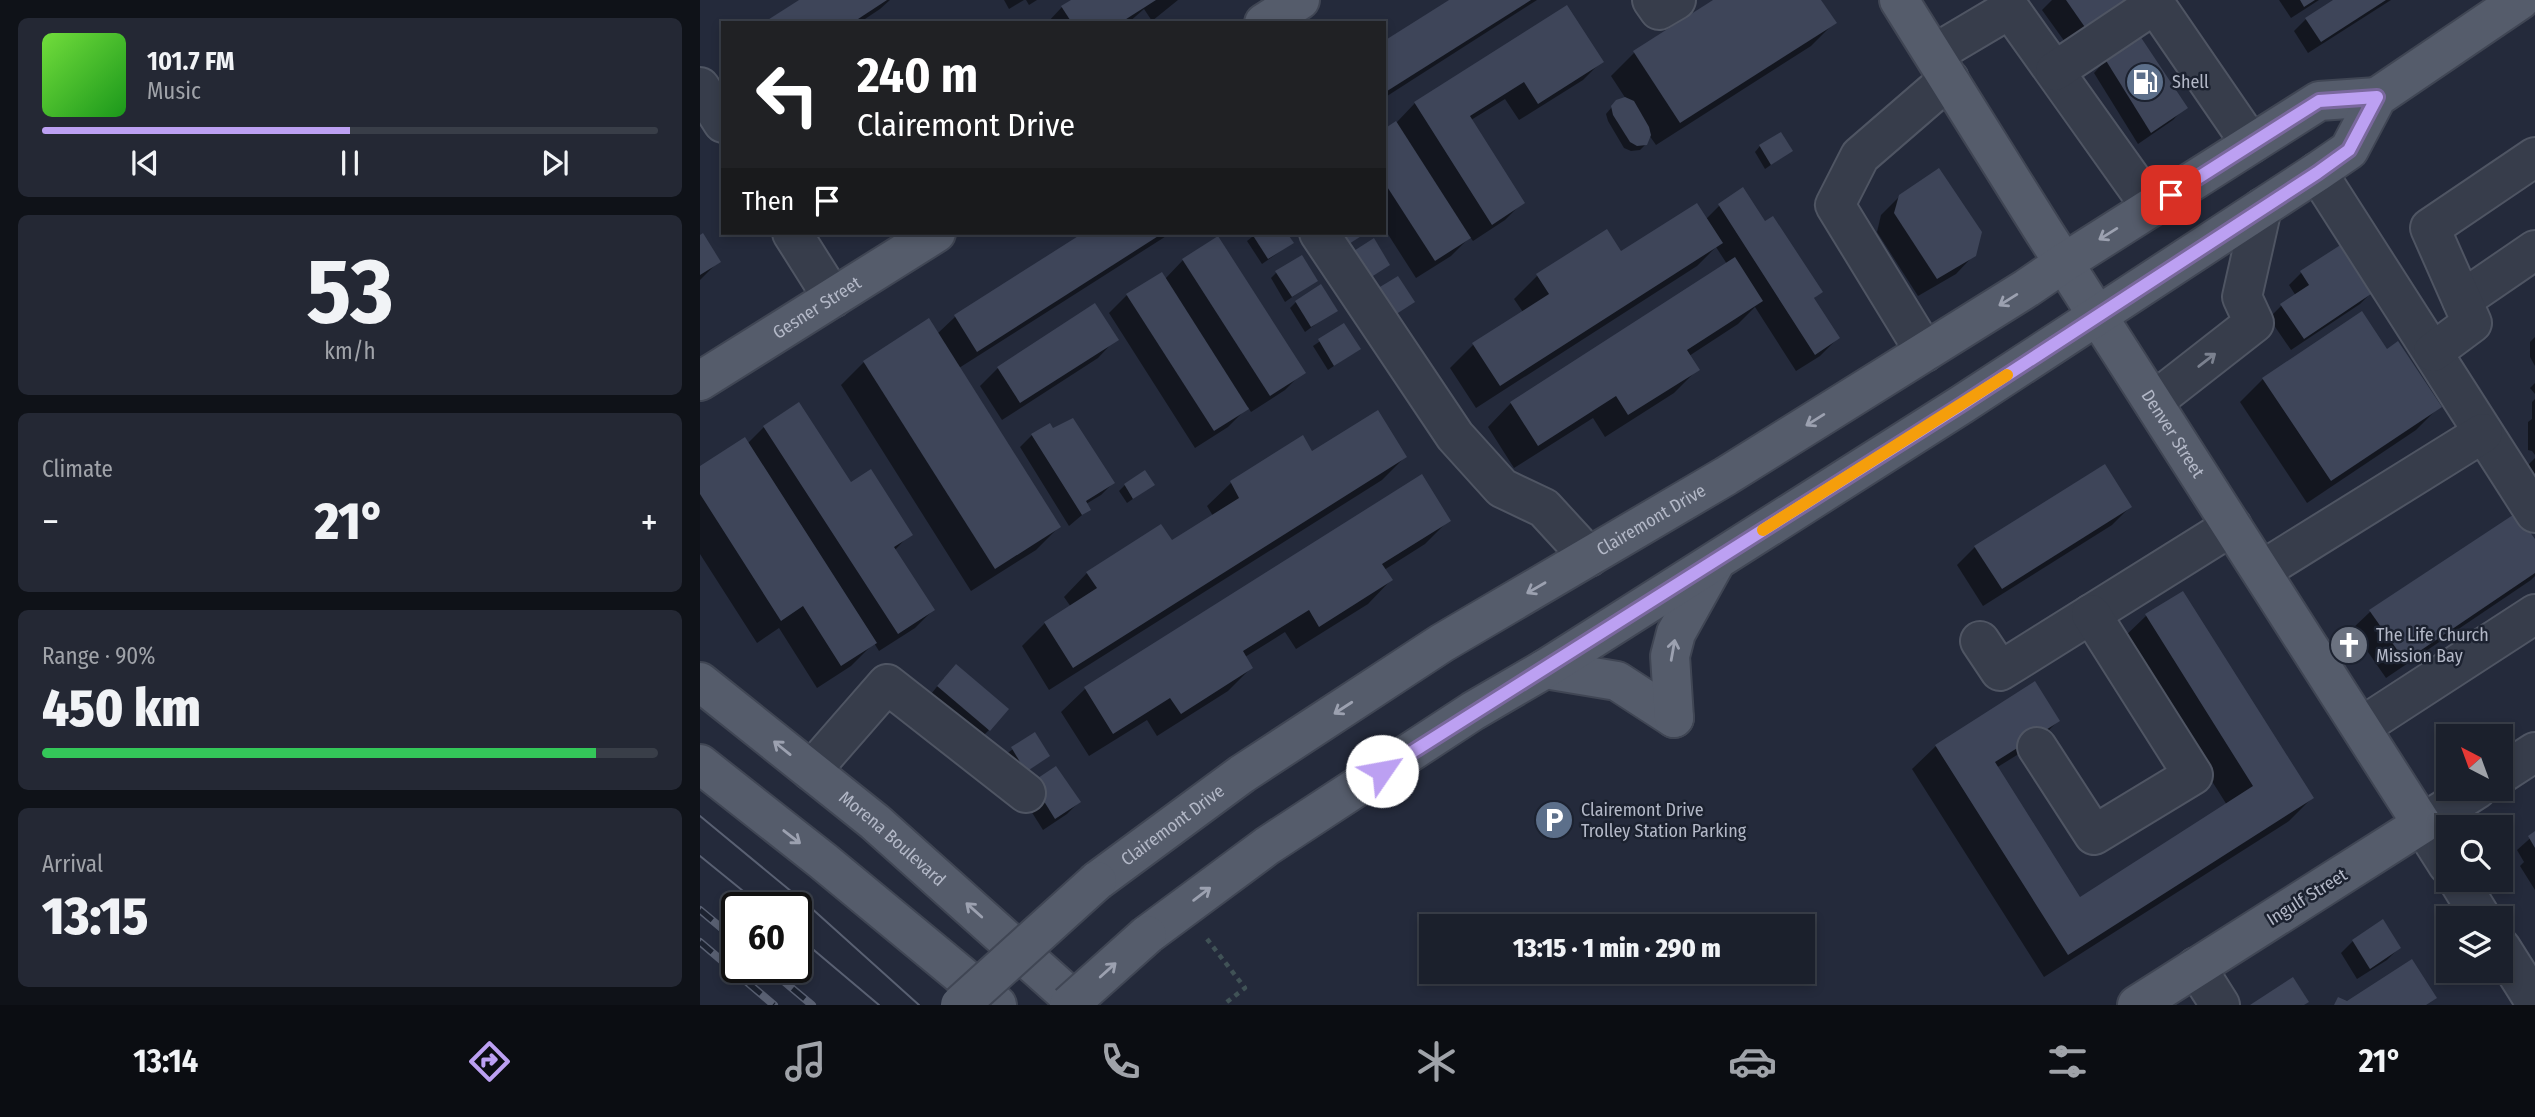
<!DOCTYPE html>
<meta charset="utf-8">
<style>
:root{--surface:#1b202c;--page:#242834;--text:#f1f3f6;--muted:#a0a3a9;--line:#393e48;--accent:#bca0f2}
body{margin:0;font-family:"Fira Sans Condensed",sans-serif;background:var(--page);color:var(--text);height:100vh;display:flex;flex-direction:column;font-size:26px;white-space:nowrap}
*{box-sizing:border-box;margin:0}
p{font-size:23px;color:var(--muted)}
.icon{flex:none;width:38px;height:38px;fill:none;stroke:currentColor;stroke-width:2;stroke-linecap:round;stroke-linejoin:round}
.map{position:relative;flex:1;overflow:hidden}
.panel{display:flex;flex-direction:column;gap:18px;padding:18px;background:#0f1218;width:700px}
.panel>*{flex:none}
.guide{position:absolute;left:21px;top:21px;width:665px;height:214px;border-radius:0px;box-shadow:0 4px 10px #0003,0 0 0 2px var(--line);background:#202124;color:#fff;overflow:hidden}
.needle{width:46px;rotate:319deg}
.tools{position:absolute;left:1736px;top:724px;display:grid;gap:14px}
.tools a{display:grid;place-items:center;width:77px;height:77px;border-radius:0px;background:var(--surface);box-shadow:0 4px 10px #0003,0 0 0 2px var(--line);font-size:35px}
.speed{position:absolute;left:21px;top:892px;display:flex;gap:14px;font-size:35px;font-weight:700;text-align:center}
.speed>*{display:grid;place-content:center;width:91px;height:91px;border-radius:50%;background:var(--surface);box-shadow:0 4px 10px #0003,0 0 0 2px var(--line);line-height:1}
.speed .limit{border:4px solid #111;border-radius:10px;background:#fff;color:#111}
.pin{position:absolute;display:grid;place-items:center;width:60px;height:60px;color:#fff;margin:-30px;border-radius:14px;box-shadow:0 4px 10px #0006}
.me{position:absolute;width:77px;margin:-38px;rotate:57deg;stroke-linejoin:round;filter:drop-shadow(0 0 5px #0008)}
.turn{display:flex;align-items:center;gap:24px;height:147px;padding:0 21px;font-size:32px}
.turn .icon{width:91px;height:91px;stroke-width:2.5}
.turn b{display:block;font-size:49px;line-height:60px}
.then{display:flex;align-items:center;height:66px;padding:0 21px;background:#0003;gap:14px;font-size:26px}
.big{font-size:52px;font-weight:800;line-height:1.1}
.panel .card{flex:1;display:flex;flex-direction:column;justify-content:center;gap:10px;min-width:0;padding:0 24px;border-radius:10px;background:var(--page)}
.panel .dial{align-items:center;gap:0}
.dial b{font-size:91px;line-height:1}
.song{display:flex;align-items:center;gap:21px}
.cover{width:84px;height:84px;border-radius:10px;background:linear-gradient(135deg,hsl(100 70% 55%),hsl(120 70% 35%))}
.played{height:7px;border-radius:4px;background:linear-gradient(90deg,var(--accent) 50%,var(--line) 50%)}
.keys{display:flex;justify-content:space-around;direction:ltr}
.heat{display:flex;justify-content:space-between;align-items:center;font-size:38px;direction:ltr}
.charge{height:10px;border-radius:5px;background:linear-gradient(90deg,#34c759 90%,var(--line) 0)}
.trip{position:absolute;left:719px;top:914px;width:396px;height:70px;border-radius:0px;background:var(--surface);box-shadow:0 4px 10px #0003,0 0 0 2px var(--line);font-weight:800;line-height:70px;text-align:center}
.menu{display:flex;height:112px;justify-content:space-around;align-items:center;background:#0b0d12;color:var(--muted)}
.menu .icon{width:49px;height:49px}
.menu .active{color:var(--accent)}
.menu b{font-size:32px;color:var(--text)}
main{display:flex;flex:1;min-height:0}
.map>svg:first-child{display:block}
</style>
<main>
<section class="panel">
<div class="card">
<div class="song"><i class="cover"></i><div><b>101.7 FM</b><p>Music</p></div></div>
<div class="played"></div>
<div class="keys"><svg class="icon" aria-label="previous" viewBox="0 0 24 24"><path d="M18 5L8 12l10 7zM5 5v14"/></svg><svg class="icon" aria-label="pause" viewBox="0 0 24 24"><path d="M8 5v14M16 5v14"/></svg><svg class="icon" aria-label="next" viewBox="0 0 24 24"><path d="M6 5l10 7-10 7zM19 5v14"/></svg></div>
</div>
<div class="card dial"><b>53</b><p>km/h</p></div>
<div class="card"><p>Climate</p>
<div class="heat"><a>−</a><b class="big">21°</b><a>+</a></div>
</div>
<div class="card"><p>Range · 90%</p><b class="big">450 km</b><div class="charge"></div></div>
<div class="card"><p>Arrival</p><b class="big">13:15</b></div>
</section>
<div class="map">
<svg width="1835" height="1005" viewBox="0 0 1835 1005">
<rect width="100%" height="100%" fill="#242a3b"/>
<g fill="#0007">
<path d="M102,0H190L180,9L159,23H66Z"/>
<path d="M304,0H324L309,9Z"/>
<path d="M326,0H337L329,5Z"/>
<path d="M374,0H478L452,21L444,9L428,23H347L362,7Z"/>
<path d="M752,0H837L684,98V43Z"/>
<path d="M1016,0H1119L1134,23L1111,46L956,145L949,135L946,144L940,150L931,151L924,148L908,121L906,114L917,101L926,99L911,76L934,53Z"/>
<path d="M1352,0H1440L1370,49L1342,10Z"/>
<path d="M1579,0H1619L1591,18Z"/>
<path d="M1636,0H1691L1608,53L1594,31L1606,19Z"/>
<path d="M1406,60L1485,107L1473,120L1438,144L1394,73Z"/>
<path d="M901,62L883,80L819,120L805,99L771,120L823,202L805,220L773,241L770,237L751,256L716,278L684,228V131L697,122L715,103Z"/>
<path d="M1060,146L1091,151L1065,169L1055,152Z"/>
<path d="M1200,196L1274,255L1256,274L1218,296L1177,232L1181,215Z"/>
<path d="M1020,205L1065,224L1120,292L1113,299L1138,338L1120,356L1096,371L1055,307L1038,324L989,356L997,370L974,393L905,437L893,418L814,468L788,427L811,403L1027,264L1016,247L997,266L776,408L750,368L774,344L823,312L814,299L837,276L921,253L1005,220Z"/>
<path d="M386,233H471L259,368L359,527L336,550L271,591L141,385L164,362L237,334L255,317Z"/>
<path d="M557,233H585L592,243L562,264L547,241Z"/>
<path d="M0,237L19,261L0,280Z"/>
<path d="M483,260L603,372L585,390L551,412L548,407L528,427L495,448L409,313L427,295L465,279Z"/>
<path d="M577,272L616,281L585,302L571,278Z"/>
<path d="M1601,273L1672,292L1660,304L1591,350L1569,318L1581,306L1596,296L1589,285Z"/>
<path d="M596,302L635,310L605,332L590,308Z"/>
<path d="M644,325L659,349L628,370L613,346Z"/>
<path d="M1835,337V366L1830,357V342Z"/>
<path d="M416,339L398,358L302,420L280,386L298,368Z"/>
<path d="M1686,351L1740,406L1716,430L1607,503L1540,402L1563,379Z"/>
<path d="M1835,383V394L1830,388Z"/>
<path d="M1835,399V455L1832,451L1828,450V422L1832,419V402Z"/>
<path d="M64,427L150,485L210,534L194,551L233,610L215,628L179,651L174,643L151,666L117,688L79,628L57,643L0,554V468L47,444Z"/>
<path d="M332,435L413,483L401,495L386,504L388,510L369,526L320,447Z"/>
<path d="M602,438L612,453L705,457L682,480L349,690L322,646L345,623L371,607L364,597L387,573L471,543L513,516L507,506L531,483Z"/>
<path d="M1835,458V504L1817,476Z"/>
<path d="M721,477L749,520L725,544L684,570L691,580L668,604L596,649L585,632L545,657L551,668L528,691L457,736L447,720L389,756L361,712L385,689Z"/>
<path d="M425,485H453L427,503L419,491Z"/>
<path d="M1430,507L1412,525L1283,606L1257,565L1275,547Z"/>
<path d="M1835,542V576L1831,580L1686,678L1652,629L1671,611Z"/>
<path d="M1482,593L1612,798L1589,821L1344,977L1212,769L1236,746L1334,683L1358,721L1335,744L1296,768L1379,900L1527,805L1422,639L1446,616Z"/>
<path d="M244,678L289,730L277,742L227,699Z"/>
<path d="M334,735L348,756L320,776L306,754Z"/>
<path d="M321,795L379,802L367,814L343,830Z"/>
<path d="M1835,834V890L1820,866L1824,862L1817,850Z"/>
<path d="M1653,941L1699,948L1687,960L1657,979L1641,953Z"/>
</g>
<g fill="#3e4559">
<path d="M99,0H187L152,23H63Z"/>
<path d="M371,0H456L420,23H372L361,6Z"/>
<path d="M749,0H831L684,93V41Z"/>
<path d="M1013,0H1121L1137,23L980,123L933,51Z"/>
<path d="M1366,0H1435L1389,33Z"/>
<path d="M1600,0H1615L1604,7Z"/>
<path d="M1633,0H1686L1621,42L1605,18Z"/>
<path d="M867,5L904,62L838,104L824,82L770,116L825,203L792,225L714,102Z"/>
<path d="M1440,36L1488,108L1451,133L1405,59Z"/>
<path d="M925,97L934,101L949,127L951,135L947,145L937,146L930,142L913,115L911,106L916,100Z"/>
<path d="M696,121L771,238L735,261L684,182V129Z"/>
<path d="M1081,132L1093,151L1071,165L1059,145Z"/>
<path d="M1239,168L1282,232L1276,256L1237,279L1194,213L1199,195Z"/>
<path d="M1043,187L1065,221L1073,216L1123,292L1114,298L1140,338L1115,355L1018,204Z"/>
<path d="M997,203L1023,243L800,386L772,343L849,294L836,274L907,229L921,251Z"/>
<path d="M3,233L21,262L0,275V235Z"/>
<path d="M383,233H463L277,352L254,315Z"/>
<path d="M554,233H587L594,243L568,259L552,234Z"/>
<path d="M632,233H666L641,249Z"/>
<path d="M518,236L606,373L570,396L482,259Z"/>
<path d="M674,238L690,265L662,283L646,256Z"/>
<path d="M1642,244L1674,292L1604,339L1580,304L1609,285L1600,271Z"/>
<path d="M602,255L618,281L592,297L575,271Z"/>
<path d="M1035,257L1063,301L987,350L1000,370L928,415L916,396L838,446L810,402Z"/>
<path d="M462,272L549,409L514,431L426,294Z"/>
<path d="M698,276L715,302L687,320L670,293Z"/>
<path d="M621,284L638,311L611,327L595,301Z"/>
<path d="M395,303L419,340L320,403L297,367Z"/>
<path d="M1662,311L1687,349L1698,341L1742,407L1631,481L1562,378Z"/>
<path d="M229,318L361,527L295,569L163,361Z"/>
<path d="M644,323L661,349L634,366L618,339Z"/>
<path d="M99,402L151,482L171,469L213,535L194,547L235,610L198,634L63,426Z"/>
<path d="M678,410L707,457L373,668L344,622L397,588L386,572L461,524L472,540L539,498L530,481L603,435L612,451Z"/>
<path d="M373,418L415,483L386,501L391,510L382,515L331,434L350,423L353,428Z"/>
<path d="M45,437L177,643L141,666L103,606L81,621L0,494V466Z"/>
<path d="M1405,464L1432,507L1302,589L1274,546Z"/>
<path d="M445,470L455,485L433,499L424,484Z"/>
<path d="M722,474L751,521L682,564L693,580L619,627L609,610L543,651L553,668L481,714L470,698L413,734L384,687Z"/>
<path d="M1816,513L1835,539V573L1705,661L1669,610Z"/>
<path d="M1483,591L1614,798L1368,955L1235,745L1335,681L1360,721L1295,762L1380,897L1553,786L1445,614Z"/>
<path d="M256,664L309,709L290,731L237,686Z"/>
<path d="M335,732L350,756L326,772L311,747Z"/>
<path d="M356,766L381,802L355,819L332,782Z"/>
<path d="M1835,831V848L1828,836Z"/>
<path d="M1683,919L1701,948L1670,969L1652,940Z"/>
<path d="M1712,959L1737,998L1726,1005H1634L1638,997L1647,1001Z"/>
<path d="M1593,977L1609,1002L1604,1005H1550Z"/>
</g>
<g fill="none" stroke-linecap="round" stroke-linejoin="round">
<defs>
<g id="minor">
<path d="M952,0L959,10L976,0"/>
<path d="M1234,54L1310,9L1451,207"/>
<path d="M1355,71L1455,4L1551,144"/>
<path d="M0,87L23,123"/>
<path d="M1617,172L1835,513"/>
<path d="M92,233L133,298"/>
<path d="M619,233L755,436L802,488L844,508L889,557"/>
<path d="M1762,300L1835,250"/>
<path d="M1225,352L1135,205L1160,156L1249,79"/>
<path d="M1733,352L1772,323L1730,228L1835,157"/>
<path d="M1453,402L1554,323L1542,297L1562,208"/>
<path d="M1561,571L1783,433"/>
<path d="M1280,641L1300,671L1532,526"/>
<path d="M1661,727L1835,614"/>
<path d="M1337,747L1394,835L1493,775L1391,614"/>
<path d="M111,771L187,684L326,793"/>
<path d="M1801,774L1835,752"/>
<path d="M1748,865L1722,824L1777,789"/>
<path d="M1758,880L1782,919"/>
<path d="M1801,948L1835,1002"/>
<path d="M1496,967L1520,1005"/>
</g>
<g id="major">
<path id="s1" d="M1199,0L1344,232L1722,824L1437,1005"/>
<path d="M564,23L600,0"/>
<path id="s2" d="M0,381L236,233"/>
<path d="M845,669L917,681L974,718"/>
<path id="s3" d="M0,682L175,822L379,1005"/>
<path d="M974,718L970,656L976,633L1015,563"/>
<path d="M0,764L123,861L297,1005"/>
<path id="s4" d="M397,881L542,774L742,643L1026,476L1327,288L1365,262L1619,101L1677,97"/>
<path d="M447,935L567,846L773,711L845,669L1261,405L1617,172L1649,150L1677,97L1820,0"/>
</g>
</defs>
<use href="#minor" stroke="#4f5563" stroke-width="42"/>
<use href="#major" stroke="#404654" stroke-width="42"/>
<path stroke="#405256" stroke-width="4.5" stroke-dasharray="5 5" stroke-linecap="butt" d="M507,939L545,988L523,1005"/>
<use href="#minor" stroke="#373d4b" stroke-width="38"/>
<use href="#major" stroke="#555c6b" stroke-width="38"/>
<g stroke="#596072" stroke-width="2">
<path d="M0,816L109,906L219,1005"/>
<path d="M0,856L64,908"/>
<path d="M96,935L179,1005"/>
</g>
<defs>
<g id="rail">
<path d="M0,910L37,941"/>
<path d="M0,942L74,1005"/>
<path d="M68,968L112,1005"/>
</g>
</defs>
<use href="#rail" stroke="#596072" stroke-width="8"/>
<use href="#rail" stroke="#1c2230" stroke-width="5" stroke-dasharray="16" stroke-linecap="butt"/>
<defs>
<g id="major-bridge">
<path d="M260,1005L397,881"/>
<path d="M369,1005L447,935"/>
</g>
</defs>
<use href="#major-bridge" stroke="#404654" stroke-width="42" stroke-linecap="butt"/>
<use href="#major-bridge" stroke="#555c6b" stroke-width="38"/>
</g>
<defs><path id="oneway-shaft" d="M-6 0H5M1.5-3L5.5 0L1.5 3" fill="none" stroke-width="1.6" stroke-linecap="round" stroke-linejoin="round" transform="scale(1.75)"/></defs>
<g stroke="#9ca1b0">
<use href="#oneway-shaft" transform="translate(1408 234) rotate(148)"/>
<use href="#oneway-shaft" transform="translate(1308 300) rotate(148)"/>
<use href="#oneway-shaft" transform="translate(1115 420) rotate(148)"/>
<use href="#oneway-shaft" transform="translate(836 588) rotate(150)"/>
<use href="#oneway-shaft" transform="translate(973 650) rotate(-80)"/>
<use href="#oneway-shaft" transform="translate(643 708) rotate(147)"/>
<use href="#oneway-shaft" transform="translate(82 748) rotate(-141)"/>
<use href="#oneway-shaft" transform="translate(92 837) rotate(38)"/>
<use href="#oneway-shaft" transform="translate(502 894) rotate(-37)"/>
<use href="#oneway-shaft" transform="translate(274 910) rotate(-138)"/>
<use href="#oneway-shaft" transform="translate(408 970) rotate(-42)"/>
</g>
<use stroke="#7b818f" href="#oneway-shaft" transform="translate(1507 360) rotate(-38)"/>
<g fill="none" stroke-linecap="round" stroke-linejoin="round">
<defs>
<path id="route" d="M682,771L1261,405L1617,173L1649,150L1677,97L1619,101L1471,195"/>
</defs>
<use href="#route" stroke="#7a689d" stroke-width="18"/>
<use href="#route" stroke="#bca0f2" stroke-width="12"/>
<path stroke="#f59e0b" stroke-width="12" d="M1063,530L1307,375"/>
</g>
<defs>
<symbol id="fuel-disc" viewBox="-11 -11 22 22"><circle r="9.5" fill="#5c6f8a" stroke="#1c2230"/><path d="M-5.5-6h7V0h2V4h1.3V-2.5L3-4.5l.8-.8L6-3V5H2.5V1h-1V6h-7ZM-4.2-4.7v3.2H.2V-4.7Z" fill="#fff"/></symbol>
<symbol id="church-disc" viewBox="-11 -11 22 22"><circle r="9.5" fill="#6b7280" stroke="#1c2230"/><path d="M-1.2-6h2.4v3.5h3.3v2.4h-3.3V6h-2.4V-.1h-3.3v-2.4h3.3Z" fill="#fff"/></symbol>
<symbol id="parking-disc" viewBox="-11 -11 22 22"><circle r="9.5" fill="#5c6f8a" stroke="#1c2230"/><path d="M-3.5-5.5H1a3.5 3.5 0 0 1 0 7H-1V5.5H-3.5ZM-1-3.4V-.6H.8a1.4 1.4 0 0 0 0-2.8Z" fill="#fff"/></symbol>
</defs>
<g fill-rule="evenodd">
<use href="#fuel-disc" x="1423" y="60" width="44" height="44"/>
<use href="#church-disc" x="1627" y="623" width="44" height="44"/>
<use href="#parking-disc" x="832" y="798" width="44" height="44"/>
</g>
<g text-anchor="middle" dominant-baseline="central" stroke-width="5" stroke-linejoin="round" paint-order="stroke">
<g font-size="18" fill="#b3b8c7" stroke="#1c2230" text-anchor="start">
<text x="1472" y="82">Shell</text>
<text x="1676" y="635">The Life Church<tspan x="1676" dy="21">Mission Bay</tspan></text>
<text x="881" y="810">Clairemont Drive<tspan x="881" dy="21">Trolley Station Parking</tspan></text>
</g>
<g font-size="18" fill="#b3b8c7" stroke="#1c2230">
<text stroke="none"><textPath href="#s2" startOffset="138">Gesner Street</textPath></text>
<text stroke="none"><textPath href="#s1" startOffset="513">Denver Street</textPath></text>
<text stroke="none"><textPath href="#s4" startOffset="662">Clairemont Drive</textPath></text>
<text stroke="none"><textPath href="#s4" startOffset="94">Clairemont Drive</textPath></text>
<text stroke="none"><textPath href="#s3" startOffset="248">Morena Boulevard</textPath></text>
<text transform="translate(1607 897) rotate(-32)">Ingulf Street</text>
</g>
</g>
</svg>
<div class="tools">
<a><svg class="needle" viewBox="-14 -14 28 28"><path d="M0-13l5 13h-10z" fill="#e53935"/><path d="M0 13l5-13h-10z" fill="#a0a3a9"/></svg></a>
<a><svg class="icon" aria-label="search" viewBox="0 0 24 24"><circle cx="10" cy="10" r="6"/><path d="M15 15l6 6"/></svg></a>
<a><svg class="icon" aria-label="layers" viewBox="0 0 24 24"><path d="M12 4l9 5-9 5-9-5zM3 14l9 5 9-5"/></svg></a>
</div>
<div class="speed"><div class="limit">60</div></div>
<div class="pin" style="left:1471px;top:195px;background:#d93025"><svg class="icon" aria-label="arrive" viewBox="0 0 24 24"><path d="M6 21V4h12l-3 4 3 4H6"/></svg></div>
<svg class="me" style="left:682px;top:771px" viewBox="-20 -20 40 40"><circle r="19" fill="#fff"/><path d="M0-13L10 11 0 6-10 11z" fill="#bca0f2"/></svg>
<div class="trip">13:15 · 1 min · 290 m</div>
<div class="guide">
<div class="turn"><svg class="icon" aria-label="left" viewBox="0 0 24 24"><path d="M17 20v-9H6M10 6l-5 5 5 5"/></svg><div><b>240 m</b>Clairemont Drive</div></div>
<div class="then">Then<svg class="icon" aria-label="arrive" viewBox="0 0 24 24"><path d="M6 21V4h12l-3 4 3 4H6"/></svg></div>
</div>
</div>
</main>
<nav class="menu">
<b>13:14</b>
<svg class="icon active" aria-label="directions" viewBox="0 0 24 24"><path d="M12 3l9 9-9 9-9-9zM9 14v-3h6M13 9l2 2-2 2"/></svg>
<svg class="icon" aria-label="music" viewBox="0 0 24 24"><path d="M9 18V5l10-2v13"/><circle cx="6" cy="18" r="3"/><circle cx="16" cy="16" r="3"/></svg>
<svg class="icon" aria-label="phone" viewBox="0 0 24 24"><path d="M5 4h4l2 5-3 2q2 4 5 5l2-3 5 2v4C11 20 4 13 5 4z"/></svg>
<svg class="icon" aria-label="climate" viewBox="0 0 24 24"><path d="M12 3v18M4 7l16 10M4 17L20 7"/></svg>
<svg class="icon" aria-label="car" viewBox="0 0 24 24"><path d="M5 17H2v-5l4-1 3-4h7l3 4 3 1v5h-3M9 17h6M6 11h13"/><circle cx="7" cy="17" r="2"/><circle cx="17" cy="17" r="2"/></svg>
<svg class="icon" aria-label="filters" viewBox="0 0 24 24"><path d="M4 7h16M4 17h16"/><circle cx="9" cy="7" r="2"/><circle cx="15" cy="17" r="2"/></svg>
<b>21°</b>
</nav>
